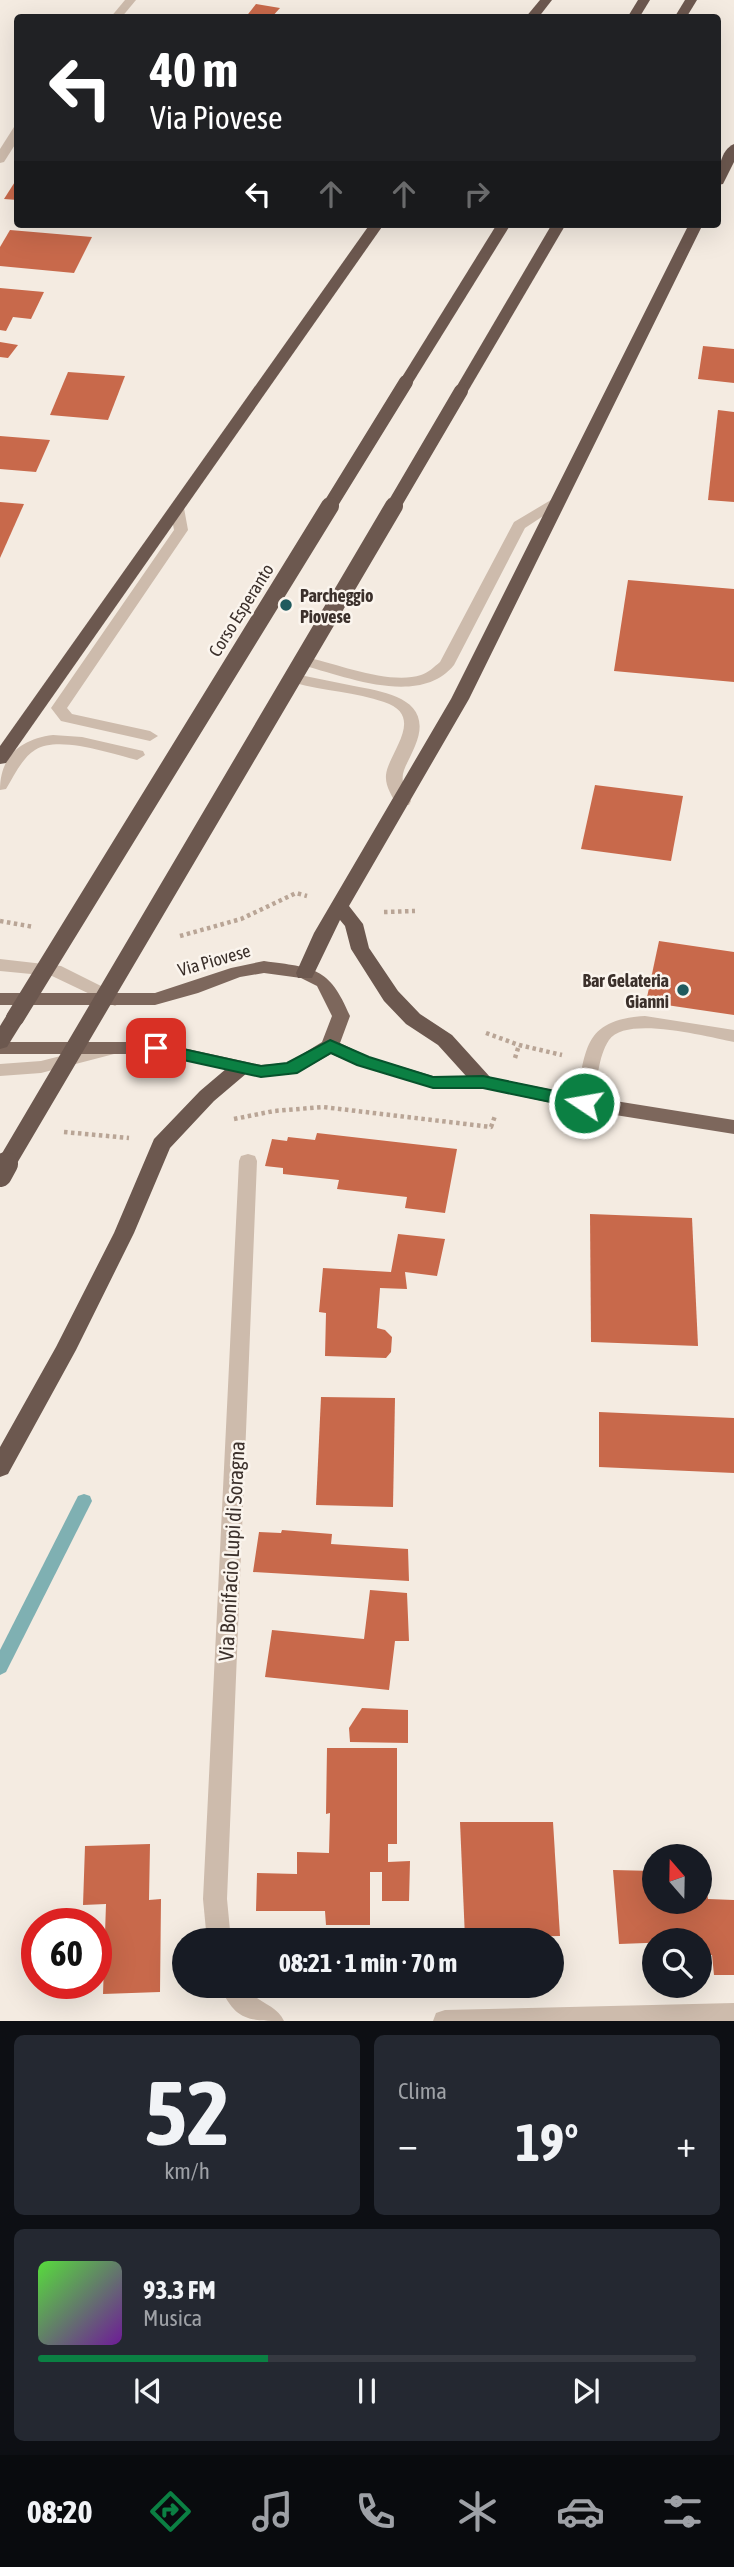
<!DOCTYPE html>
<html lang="it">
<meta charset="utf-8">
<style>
:root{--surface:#171b24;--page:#242831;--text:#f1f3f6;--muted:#9ea1a6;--line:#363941;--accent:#0b8043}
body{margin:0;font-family:"Asap Condensed",sans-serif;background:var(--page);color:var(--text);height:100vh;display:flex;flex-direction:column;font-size:26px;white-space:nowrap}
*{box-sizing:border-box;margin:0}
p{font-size:23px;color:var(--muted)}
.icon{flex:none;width:38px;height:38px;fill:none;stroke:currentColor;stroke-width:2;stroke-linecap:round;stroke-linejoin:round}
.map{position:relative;height:2021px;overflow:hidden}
.panel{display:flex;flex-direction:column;gap:14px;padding:14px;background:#0d0f14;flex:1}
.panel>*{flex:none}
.banner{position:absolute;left:14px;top:14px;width:707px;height:214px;border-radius:7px;box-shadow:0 7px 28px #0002;background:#202124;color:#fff;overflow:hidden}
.needle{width:46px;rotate:340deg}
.buttons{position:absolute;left:642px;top:1844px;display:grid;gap:14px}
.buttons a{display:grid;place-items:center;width:70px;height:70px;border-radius:50%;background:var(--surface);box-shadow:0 7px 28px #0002;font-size:35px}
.speed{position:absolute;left:21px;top:1908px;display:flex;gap:14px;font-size:35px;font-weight:700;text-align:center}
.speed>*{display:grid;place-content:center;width:91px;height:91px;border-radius:50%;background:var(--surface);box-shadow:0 7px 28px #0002;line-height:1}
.speed .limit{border:10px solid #d22;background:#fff;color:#111}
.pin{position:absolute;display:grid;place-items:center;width:60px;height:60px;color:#fff;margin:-30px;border-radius:14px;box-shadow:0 4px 10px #0006}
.me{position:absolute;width:77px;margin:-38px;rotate:282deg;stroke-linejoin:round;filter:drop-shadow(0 0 5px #0008)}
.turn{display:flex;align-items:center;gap:24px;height:147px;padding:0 21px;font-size:32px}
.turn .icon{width:91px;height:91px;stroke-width:2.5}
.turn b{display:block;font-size:49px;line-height:60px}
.lanes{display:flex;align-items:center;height:66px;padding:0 21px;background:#0003;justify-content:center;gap:35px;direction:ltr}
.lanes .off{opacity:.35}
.big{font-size:52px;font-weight:700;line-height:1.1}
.panel .card{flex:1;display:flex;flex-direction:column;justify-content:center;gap:10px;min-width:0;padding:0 24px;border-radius:10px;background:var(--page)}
.panel .dial{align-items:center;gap:0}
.dial b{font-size:91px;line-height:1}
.song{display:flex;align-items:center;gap:21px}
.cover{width:84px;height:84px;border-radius:10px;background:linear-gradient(135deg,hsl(110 70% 55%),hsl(280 70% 35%))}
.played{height:7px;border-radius:4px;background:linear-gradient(90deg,var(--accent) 35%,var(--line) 35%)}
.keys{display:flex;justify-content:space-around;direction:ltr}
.heat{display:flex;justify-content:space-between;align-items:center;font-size:38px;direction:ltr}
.panel .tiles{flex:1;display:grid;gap:14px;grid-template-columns:1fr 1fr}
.card:last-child{grid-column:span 2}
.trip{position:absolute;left:172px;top:1928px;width:392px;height:70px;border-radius:35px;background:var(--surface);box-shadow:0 7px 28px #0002;font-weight:700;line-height:70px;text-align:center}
.menu{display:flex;height:112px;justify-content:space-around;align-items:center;background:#090b0e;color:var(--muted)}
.menu .icon{width:49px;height:49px}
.menu .current{color:var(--accent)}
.menu b{font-size:32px;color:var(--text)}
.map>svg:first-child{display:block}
</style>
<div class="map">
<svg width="734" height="2021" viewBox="0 0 734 2021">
<rect width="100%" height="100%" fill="#f4ebe1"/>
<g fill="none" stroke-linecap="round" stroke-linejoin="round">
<path fill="#7fb0b2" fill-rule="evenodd" d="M84,1494L90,1496L92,1501L6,1672L0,1675V1650L78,1496Z"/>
</g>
<g fill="#c8694b">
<path d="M256,4L280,8L271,18H245Z"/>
<path d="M18,177V200L4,199Z"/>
<path d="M10,230L92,237L74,273L0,266V247Z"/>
<path d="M0,288L44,292L31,319L13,317L6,331L0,330Z"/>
<path d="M0,342L18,345L8,358L0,357Z"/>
<path d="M703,346L734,349V383L698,379Z"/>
<path d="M68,372L125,376L108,420L50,415Z"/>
<path d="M718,410L734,412V502L708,500Z"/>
<path d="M0,436L50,440L36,472L0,469Z"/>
<path d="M0,502L24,504L0,558Z"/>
<path d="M628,580L734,589V682L614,671Z"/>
<path d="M595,785L683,796L671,861L581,849Z"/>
<path d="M659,941L734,952V1015L646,1002Z"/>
<path d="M317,1133L457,1149L445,1213L405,1208L407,1197L337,1189L339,1180L283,1174V1168L265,1166L272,1139L287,1141L288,1137L315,1140Z"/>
<path d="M590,1214L692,1218L698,1346L591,1342Z"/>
<path d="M398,1234L445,1239L437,1276L405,1272L407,1289L380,1288L377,1328L385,1330L392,1337L391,1352L386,1358L325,1356L326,1313L319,1312L323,1268L391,1272Z"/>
<path d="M321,1397L395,1398L393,1507L316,1505Z"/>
<path d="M599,1412L734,1418V1473L599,1467Z"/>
<path d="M282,1530L332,1534L331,1544L408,1549L409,1581L253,1572L259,1532L281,1533Z"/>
<path d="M370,1590L407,1593L409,1641H395L389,1690L265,1677L272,1630L364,1639Z"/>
<path d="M362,1708L408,1710V1743L350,1742L349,1728Z"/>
<path d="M327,1748H397V1844H388V1862L410,1861L409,1901H382V1872H370V1925H326L325,1911H256L257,1873L297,1874V1852L329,1853L330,1813L326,1814Z"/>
<path d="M460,1822H553L560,1936L465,1938Z"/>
<path d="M150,1844L149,1900L161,1899L160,1992L103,1994L106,1904L83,1905L85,1846Z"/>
<path d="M613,1870L654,1871V1902H700V1879H705L708,1899L734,1900V1975H714L712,1955H700V1941L619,1944Z"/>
</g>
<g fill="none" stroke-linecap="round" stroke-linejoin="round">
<g stroke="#b9a596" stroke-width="4.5" stroke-dasharray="3.5 3.5" stroke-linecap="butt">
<path d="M384,912L415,911"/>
<path d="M0,921L34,927"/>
<path d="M180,936L241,919L296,893L307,896"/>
<path d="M486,1033L519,1045L562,1055"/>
<path d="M515,1058L519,1045"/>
<path d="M234,1119L274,1111L323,1107L491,1127L495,1116"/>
<path d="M64,1132L129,1138"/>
</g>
<g fill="#cdbbac" fill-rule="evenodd">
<path d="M561,494L566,495V501L525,528L454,665C420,707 347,677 305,666L302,663L310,658C340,665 391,685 421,675C428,673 434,667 440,662L514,522Z"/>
<path d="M177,504L184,508L188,530L67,708L72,714L150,731L158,736L150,741L61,721L51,708L174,530L170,508Z"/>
<path d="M300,675C318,679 336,682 354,686C386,692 435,699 415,746C405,771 395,774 411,801L409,805H397C392,796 385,786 386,775C388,753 427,716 384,702C356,692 324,691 295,683L292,680Z"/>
<path d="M53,735L82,737L143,751L145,755L137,760C111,754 59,735 35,750C22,758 14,776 6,789L0,790C0,756 21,739 53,735Z"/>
<path d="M0,959L61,966L121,996L124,1000L115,1006L52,976L0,971Z"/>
<path d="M645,1016L734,1030V1042C708,1037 626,1015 609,1040C598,1056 597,1084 593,1103L590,1108H578L575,1103C587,1051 581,1020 645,1016Z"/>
<path d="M108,1044L114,1046L117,1050L114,1054L41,1073L0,1076V1064L41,1061Z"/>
</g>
<g fill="#cdbbac" fill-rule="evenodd">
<path d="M125,0H136L121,18H110Z"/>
<path d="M18,126V140L4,162L0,163V149L14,127Z"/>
<path d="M248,1154L255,1156L257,1161L227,1899L231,1941H207L203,1899L239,1161L241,1156Z"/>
<path d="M220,1986H245C254,2002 277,2004 284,2021C249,2021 235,2021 220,1986Z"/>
<path d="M734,2003V2021H433L436,2013L445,2010Z"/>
</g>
<path fill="#7d675c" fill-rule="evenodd" d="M264,961C314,968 329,966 350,1016L340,1043L369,1057L433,1076H483L584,1096L734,1120V1134L584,1110L483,1088H433L357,1065L331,1054L297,1073L261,1077L156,1054H0V1042H156L261,1065L288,1063L322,1042L332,1016L317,986L301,978L264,973L240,977L198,993L155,1005H0V993H155L231,968Z"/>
<g fill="#6c584f" fill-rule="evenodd">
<path d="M540,0H552L538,18H525Z"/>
<path d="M638,0H650L639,18H627Z"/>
<path d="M685,0H697L686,18H674Z"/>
<path d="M734,144V162L723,184L718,185C718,171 720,150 734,144Z"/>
<path d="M370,224H384L6,763L0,764V746Z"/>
<path d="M497,224H511L413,382L411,385H401L399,382Z"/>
<path d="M552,224H566L468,391L461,395L456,394L454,391Z"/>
<path d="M689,224H703L469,699L349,906L363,924L369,948L398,991L420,1014L452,1035L490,1077L493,1082L490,1087H476L438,1045L406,1024L384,1001L351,949L345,926L340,920L312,978H298L296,973L314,933L451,699Z"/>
<path d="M15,1011L22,1013L25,1018L7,1047L0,1049V1026L8,1013Z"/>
<path d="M240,1061L247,1063L250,1068L247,1073L214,1101L170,1148L134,1233L76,1350L8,1474L0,1477V1447L56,1347L114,1233L154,1139L200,1091L233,1063Z"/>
</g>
<g stroke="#6c584f" stroke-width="14">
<path d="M329,507L406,382"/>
<path d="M393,507L461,391"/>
</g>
<g stroke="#6c584f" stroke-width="18">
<path d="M15,1018L330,506"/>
<path d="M5,1166L394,506"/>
</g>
<path stroke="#6c584f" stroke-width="24" d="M0,1175L6,1164"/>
</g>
<path fill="#0b8043" stroke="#07532c" stroke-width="2" d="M330,1040L369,1057L433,1077L483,1076L584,1097L592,1103L584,1109L483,1088H433L357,1065L331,1053L297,1073L261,1077L156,1054L148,1048L156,1043L261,1066L287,1063Z"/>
<g fill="#1f5a5e" stroke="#fbf5ee" stroke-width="2.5">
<circle cx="286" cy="605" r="7"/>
<circle cx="683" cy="990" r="7"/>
</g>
<g text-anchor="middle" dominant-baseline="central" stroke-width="5" stroke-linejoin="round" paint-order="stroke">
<g font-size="18" font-weight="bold" fill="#3b302b" stroke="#fbf5ee" text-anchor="start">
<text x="300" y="595">Parcheggio<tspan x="300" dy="21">Piovese</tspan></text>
<text x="669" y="980" text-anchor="end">Bar Gelateria<tspan x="669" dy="21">Gianni</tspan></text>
</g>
<g font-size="18" fill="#3b302b" stroke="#fbf5ee">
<text transform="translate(241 610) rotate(-58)">Corso Esperanto</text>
<text transform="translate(214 960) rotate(-16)">Via Piovese</text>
</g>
<g font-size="21" fill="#3b302b" stroke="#fbf5ee">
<text transform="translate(231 1551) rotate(-87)">Via Bonifacio Lupi di Soragna</text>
</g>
</g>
</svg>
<div class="buttons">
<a><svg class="needle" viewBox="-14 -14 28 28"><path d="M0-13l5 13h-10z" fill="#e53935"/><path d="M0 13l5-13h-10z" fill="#9ea1a6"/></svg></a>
<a><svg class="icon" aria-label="search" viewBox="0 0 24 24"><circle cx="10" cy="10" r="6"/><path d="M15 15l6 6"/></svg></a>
</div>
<div class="speed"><div class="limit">60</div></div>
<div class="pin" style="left:156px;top:1048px;background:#d93025"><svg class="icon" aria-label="arrive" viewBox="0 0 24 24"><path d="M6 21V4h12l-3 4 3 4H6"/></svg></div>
<svg class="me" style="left:584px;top:1103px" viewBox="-20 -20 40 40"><circle r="17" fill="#0b8043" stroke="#fff" stroke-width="3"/><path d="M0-11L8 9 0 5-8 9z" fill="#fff"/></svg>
<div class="trip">08:21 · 1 min · 70 m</div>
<div class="banner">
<div class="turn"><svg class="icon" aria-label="left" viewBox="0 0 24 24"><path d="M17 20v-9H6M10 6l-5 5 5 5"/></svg><div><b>40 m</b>Via Piovese</div></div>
<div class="lanes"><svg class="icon" aria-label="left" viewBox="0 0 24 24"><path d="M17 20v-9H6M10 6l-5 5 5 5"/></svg><svg class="icon off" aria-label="ahead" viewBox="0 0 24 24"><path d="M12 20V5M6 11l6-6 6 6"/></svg><svg class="icon off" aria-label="ahead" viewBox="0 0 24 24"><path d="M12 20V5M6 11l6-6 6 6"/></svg><svg class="icon off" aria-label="right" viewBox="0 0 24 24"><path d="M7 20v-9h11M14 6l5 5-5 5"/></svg></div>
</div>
</div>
<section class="panel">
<div class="tiles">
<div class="card dial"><b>52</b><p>km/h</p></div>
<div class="card"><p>Clima</p>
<div class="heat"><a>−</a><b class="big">19°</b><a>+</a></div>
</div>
<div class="card">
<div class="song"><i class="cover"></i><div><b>93.3 FM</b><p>Musica</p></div></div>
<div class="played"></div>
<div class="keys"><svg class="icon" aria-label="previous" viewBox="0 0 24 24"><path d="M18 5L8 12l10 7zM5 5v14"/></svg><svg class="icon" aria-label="pause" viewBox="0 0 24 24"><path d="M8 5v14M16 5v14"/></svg><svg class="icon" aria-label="next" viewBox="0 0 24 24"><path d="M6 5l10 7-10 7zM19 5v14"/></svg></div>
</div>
</div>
</section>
<nav class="menu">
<b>08:20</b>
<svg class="icon current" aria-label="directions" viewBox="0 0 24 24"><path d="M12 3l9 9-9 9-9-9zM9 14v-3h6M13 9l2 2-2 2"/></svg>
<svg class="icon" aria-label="music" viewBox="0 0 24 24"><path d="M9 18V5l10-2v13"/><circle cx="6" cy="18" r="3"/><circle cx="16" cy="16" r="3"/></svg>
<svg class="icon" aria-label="phone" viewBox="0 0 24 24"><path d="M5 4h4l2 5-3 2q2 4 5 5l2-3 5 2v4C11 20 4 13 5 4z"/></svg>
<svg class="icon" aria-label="climate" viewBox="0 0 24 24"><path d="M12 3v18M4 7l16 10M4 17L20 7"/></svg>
<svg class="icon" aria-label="car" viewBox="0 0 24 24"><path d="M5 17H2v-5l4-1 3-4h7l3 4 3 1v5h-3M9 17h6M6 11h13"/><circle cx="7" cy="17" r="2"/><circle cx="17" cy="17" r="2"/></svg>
<svg class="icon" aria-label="filters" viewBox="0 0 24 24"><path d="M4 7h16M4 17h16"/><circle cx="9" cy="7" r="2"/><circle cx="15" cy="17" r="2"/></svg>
</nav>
